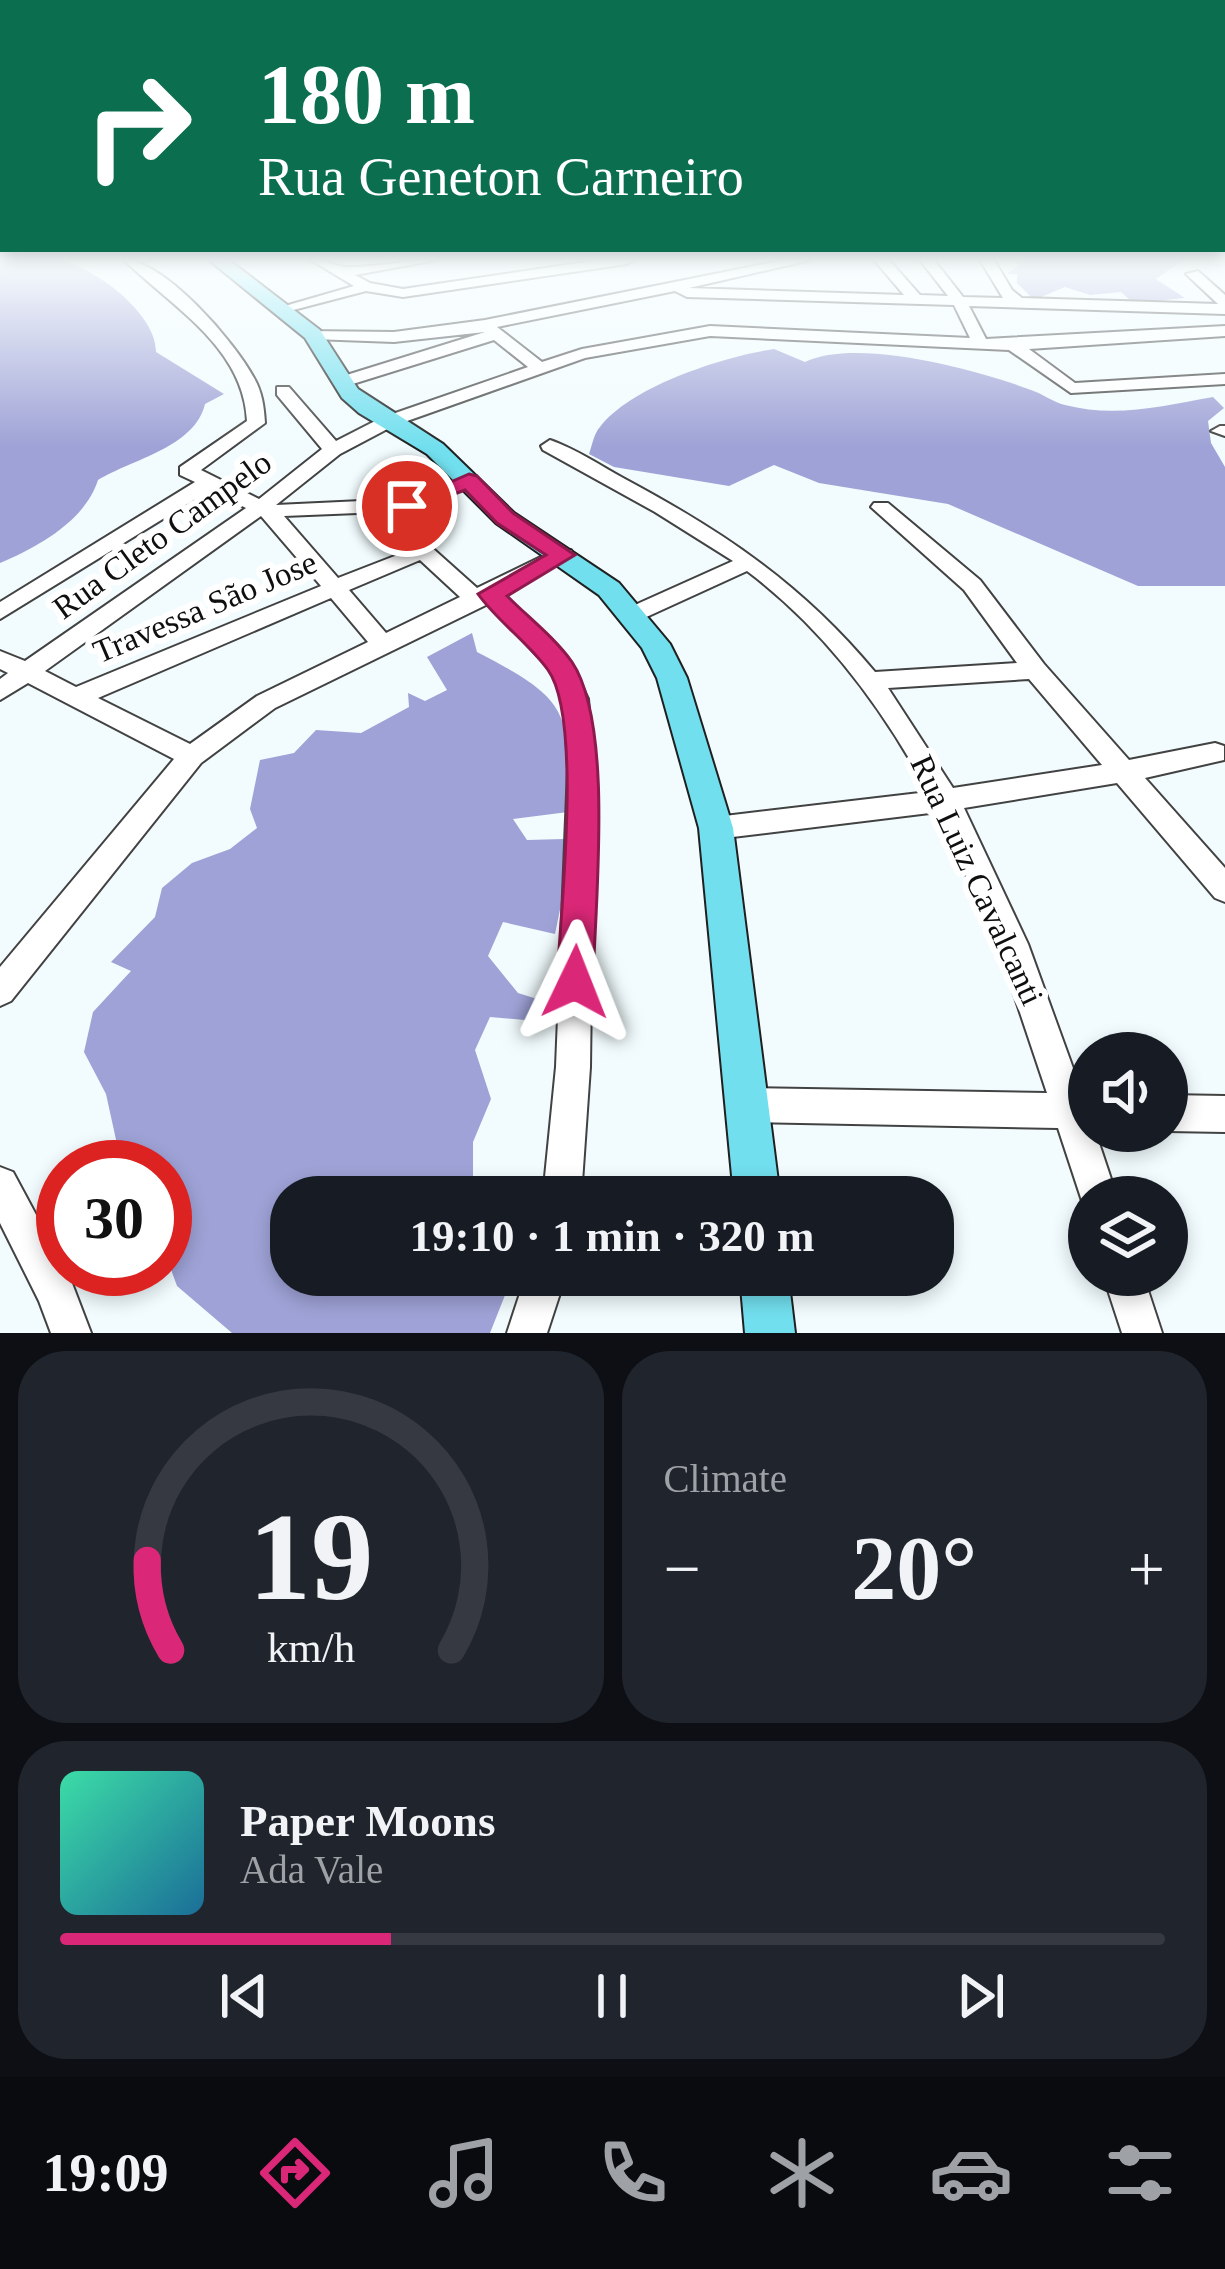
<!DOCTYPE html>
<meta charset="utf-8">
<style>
:root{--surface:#171b24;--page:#20242c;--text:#f1f3f6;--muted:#9ea1a6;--line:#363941;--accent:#db2777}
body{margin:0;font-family:Georgia,serif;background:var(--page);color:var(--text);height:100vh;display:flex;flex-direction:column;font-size:45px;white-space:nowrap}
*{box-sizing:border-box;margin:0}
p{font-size:39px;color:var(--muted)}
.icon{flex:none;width:66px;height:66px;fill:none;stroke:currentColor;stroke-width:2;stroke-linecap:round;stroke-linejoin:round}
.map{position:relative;height:1333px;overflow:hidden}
.drawer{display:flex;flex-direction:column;gap:18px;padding:18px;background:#0d0f14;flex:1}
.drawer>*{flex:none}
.hud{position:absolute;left:0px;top:0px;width:1227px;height:252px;box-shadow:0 6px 18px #0003;background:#0b6e4f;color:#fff;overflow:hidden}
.fabs{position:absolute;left:1068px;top:1032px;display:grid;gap:24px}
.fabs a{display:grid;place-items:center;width:120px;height:120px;border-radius:50%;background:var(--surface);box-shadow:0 6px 18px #0003;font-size:60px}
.speed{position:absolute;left:36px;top:1140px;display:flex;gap:24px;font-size:60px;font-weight:700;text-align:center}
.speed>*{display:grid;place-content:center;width:156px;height:156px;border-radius:50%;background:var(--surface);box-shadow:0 6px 18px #0003;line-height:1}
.speed .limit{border:18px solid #d22;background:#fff;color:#111}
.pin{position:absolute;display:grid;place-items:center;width:102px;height:102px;color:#fff;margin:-51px;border:6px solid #fff;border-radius:50%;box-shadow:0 3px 12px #0007}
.me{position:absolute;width:132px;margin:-66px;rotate:2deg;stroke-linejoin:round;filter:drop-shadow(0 0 9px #0008)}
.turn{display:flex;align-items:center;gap:42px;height:252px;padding:0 60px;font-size:54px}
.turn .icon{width:156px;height:156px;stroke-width:2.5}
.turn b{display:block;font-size:84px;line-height:102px}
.big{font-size:90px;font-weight:800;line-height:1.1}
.drawer .tile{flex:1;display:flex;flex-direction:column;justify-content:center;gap:18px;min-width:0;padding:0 42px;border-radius:48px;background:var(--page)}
.drawer .dial{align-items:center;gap:0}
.dial svg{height:312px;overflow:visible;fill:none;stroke:var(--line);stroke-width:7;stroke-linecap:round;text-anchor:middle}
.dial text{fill:var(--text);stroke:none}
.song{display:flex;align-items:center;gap:36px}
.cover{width:144px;height:144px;border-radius:18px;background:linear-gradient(135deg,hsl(160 70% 55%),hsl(200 70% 35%))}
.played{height:12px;border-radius:6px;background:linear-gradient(90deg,var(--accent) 30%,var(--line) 30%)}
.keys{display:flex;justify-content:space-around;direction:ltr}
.heat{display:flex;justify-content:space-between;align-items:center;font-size:66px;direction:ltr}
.drawer .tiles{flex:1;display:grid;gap:18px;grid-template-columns:1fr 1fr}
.tile:last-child{grid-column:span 2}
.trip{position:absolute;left:270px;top:1176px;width:684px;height:120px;border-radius:48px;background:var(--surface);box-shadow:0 6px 18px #0003;font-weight:800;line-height:120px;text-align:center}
.tabs{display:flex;height:192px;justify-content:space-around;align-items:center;background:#090b0e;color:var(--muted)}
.tabs .icon{width:84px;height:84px}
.tabs .active{color:var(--accent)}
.tabs b{font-size:54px;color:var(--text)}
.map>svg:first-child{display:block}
</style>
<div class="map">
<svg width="1225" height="1333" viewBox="0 0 1225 1333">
<rect width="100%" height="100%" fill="#f2fcfe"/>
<g fill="#9ea2d6">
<path d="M0,260C18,260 40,257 58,260C94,266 157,314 156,352L224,394L205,404C195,447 133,459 98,480C85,521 38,547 0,563Z"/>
<path d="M1017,260H1172L1179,263L1156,279L1185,298L1133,303L1121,292L1090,295L1065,287L1034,300L1017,283V274H1007L1018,266Z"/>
<path d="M774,349L805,362C857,337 978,370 1031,390C1043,394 1053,402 1065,405C1115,418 1163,406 1213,397L1224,408L1208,421L1211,443L1225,467V586H1138L948,504L819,483L774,465L729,486L614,467L589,454C592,446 594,433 600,427C631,386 725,356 774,349Z"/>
<path d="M472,633L477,652C570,700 570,710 568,812L513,819L527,840L564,839L563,895L555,934L503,922L488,956L518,993L553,1004L547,1022L490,1017L475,1050L491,1099L473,1142V1197H291V1275H513L490,1333H232L177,1286L165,1253V1167H122L106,1094L84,1052L93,1012L131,971L111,962L155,917L162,888L192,863L230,849L257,828L250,809L260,760L294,753L316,730L361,733L409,707L408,693L425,701L447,690L427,657Z"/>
</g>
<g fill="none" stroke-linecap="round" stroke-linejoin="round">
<defs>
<g id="minor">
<path d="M124,260C164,260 235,342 254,378C262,392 264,406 265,423L201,470L259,499L322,449L277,395V387H289L336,441L381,418L528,367L494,340L343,387L337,386V378L485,332L394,342L313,339L305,334L307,331L394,332L485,320L784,260H811L689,288L904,295L874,260H889L920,295L948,296L920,260H934L963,297L1003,298L980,260H994L1012,290L1022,298L1218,304L1186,274L1198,271L1225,295V314L969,306L986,339L1225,326V336L1029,349L1075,383L1225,374V384L1071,393L1009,350L710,336L585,358L393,426L340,454L276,505L404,499L462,476H476V484L407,511L284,516L338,578L423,545L430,546L477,588L555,550H571L574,555L503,593L569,660L588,699L594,769L590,1067L581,1197H543L556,1067L568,769L564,699L551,670L488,604L275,708L201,763L11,1001L0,1006V967L174,759L28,683L0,700V679L8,673L0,669V651L25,661L246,508L210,490L0,619V602L195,482L180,475V467L247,421C244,347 171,306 124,260ZM675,291L687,297L954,305L970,338L710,326L582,349L542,362L497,327ZM261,516L321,586L76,687L45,671ZM420,560L460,597L386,633L349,590ZM331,598L368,642L257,696L190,744L98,698Z"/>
<path d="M311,260C325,260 336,267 348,267C378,267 407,260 437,260L355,275L370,283L403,289L599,260H634L627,264L403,297L366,291L278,314V308L354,286Z"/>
<path d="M1220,426H1225V436L1211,431Z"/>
<path d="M550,440C576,449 601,466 625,479C724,532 803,585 875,672L1017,663L964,590L871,507L874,503H888L980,580L1044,664L1129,760L1215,743L1224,746V760L1145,778L1225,868V902L1215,898L1117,783L964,808L1028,944L1082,1093L1089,1094V1131H1095L1117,1197H1089V1212L1085,1210L1058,1128L748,1122L736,1117L731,1105L736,1093L748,1088L1047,1093L997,944L938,812L716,839L706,836L702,828L706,820L716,817L928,792C883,708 823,628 747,571L642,619H626L623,614L626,609L733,561L655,512L543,450L541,446ZM1029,679L1102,765L953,788L888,688Z"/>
<path d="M1167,1095L1225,1096V1132L1167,1131Z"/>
<path d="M0,1167L13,1172L70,1278L91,1333H51L39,1301L0,1223Z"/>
<path d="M526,1275H566L547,1333H507Z"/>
<path d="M1103,1275H1143L1162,1333H1122Z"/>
</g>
<g id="major">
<path d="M209,260H229L320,330L358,389L443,444L514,513L619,583L670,644L687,678L733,828L780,1197H734L699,828L657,678L642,648L599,595L496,523L427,454L359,413L342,398L305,338Z"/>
<path d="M740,1275H788L795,1333H745Z"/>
</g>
</defs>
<use href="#minor" stroke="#424242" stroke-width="4"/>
<use href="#major" stroke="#202020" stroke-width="4"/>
<use href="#minor" fill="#fff" fill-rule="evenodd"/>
<use href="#major" fill="#72dfee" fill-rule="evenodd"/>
</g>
<linearGradient id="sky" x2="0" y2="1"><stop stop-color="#acb6db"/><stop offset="0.58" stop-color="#f9feff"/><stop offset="1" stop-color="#f9feff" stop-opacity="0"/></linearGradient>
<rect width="1225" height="447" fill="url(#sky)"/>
<path fill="#db2777" stroke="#8e194d" stroke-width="3" d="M469,474L477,476L513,513L575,555L507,596C528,617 555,638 572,662C614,725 595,903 593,982L588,994L575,999L563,994L557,982C560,915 583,719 548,670C528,642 498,622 478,594L546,555L497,523L465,490L407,512L396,506Z"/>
<g text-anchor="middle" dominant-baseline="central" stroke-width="12" stroke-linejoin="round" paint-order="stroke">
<g font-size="33" fill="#0f0f0f" stroke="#fff">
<text transform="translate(162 535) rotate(-36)">Rua Cleto Campelo</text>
<text transform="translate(205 607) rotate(-23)">Travessa São Jose</text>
<text transform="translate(977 880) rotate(65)">Rua Luiz Cavalcanti</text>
</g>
</g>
</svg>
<div class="fabs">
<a><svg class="icon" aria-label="sound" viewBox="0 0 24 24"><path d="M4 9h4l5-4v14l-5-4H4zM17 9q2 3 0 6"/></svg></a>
<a><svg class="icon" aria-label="layers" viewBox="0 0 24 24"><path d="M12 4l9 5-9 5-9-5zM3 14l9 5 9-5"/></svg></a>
</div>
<div class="speed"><div class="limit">30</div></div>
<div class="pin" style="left:407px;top:506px;background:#d93025"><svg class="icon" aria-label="arrive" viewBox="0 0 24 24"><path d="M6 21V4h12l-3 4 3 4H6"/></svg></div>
<svg class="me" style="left:575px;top:982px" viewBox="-20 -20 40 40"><path d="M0-17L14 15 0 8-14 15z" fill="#db2777" stroke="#fff" stroke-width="4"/></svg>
<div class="trip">19:10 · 1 min · 320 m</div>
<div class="hud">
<div class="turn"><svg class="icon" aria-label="right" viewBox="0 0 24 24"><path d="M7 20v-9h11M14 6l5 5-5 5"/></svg><div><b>180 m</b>Rua Geneton Carneiro</div></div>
</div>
</div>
<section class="drawer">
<div class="tiles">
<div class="tile dial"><svg viewBox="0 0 100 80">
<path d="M14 69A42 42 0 1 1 86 69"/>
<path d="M14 69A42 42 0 0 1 8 46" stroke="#db2777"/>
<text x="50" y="56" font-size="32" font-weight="700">19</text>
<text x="50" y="72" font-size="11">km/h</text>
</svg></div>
<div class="tile"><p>Climate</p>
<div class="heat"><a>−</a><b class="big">20°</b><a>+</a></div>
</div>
<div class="tile">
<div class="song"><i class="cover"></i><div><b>Paper Moons</b><p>Ada Vale</p></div></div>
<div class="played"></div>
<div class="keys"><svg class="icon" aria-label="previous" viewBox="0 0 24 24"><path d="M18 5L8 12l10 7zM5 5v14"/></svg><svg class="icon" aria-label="pause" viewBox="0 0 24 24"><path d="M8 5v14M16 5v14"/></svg><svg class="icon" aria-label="next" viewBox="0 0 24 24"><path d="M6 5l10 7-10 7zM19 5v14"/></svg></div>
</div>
</div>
</section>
<nav class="tabs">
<b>19:09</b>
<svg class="icon active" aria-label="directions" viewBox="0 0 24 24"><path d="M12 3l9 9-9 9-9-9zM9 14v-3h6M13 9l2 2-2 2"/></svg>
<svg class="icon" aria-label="music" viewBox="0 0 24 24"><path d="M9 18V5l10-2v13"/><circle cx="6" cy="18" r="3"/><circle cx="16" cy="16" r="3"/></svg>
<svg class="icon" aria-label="phone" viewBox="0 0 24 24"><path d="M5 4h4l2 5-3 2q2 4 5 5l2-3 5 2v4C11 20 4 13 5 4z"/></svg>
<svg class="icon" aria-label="climate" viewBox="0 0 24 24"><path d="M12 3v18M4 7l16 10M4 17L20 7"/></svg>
<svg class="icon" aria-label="car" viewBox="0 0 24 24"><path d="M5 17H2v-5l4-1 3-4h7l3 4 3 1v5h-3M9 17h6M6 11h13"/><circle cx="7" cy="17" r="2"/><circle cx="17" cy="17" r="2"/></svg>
<svg class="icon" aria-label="filters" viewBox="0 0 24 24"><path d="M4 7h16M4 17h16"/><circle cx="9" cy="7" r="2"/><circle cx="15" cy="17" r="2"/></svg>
</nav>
